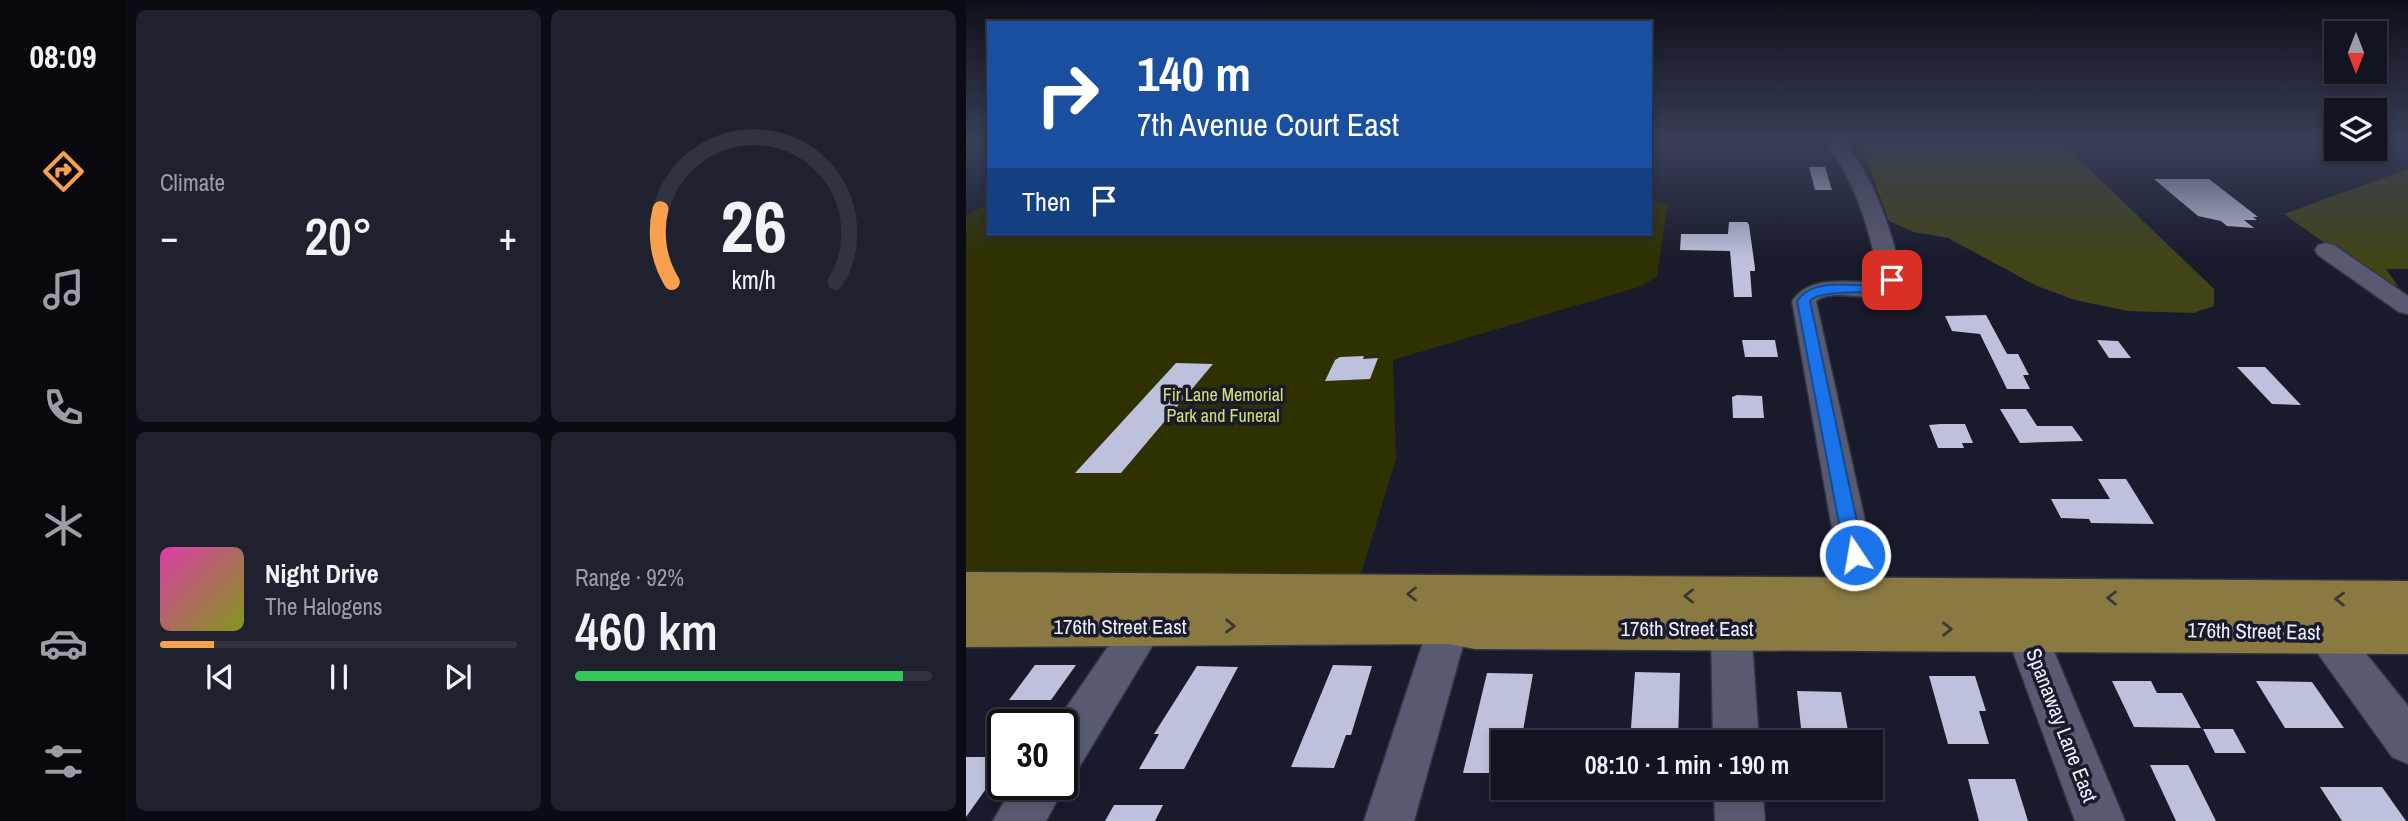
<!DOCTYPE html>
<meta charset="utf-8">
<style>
:root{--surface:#131422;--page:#20212f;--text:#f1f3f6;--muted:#9d9ea5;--line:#323340;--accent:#f9a04c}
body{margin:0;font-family:"Archivo Narrow",sans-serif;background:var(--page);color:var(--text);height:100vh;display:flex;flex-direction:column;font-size:26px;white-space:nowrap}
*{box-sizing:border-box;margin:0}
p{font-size:23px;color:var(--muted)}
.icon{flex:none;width:38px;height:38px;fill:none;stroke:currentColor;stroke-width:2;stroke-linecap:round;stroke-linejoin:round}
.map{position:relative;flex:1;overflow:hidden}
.panel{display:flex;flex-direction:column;gap:10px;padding:10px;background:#0a0b13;width:840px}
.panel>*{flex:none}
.guide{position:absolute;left:21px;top:21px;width:665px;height:214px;border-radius:0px;box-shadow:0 4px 10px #0003,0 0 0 2px var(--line);background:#1a4fa0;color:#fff;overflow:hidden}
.needle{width:46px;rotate:180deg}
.fabs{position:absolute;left:1358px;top:21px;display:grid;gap:14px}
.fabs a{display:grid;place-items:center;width:63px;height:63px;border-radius:0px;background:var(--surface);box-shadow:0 4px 10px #0003,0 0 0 2px var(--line);font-size:35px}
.speed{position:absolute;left:21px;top:709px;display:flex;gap:14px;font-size:35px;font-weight:700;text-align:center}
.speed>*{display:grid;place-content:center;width:91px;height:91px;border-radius:50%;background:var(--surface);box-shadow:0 4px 10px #0003,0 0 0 2px var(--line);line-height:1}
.speed .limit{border:4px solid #111;border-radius:10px;background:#fff;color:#111}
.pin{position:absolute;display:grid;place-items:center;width:60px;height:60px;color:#fff;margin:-30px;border-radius:14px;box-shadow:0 4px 10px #0006}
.me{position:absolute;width:77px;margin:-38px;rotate:348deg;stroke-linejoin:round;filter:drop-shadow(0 0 5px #0008)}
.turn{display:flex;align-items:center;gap:24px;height:147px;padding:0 35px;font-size:32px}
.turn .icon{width:91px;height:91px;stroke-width:2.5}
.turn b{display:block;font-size:49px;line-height:60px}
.then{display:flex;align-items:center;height:66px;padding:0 35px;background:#0003;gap:14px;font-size:26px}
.big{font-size:52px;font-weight:600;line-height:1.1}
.panel .tile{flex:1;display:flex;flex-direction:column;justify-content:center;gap:10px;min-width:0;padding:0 24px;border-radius:10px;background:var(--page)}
.panel .dial{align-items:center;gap:0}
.dial svg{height:182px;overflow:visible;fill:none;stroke:var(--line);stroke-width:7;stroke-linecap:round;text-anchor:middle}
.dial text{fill:var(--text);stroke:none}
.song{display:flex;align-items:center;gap:21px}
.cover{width:84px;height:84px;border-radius:10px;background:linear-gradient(135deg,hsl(320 70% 55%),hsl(70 70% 35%))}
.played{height:7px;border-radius:4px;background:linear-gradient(90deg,var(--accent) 15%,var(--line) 15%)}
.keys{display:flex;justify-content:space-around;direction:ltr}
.heat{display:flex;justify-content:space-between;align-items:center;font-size:38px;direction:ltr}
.charge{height:10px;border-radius:5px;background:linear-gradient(90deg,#34c759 92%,var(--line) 0)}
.panel .tiles{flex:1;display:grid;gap:10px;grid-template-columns:repeat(2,1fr)}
.trip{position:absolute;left:525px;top:730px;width:392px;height:70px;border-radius:0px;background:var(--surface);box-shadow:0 4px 10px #0003,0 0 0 2px var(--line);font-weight:600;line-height:70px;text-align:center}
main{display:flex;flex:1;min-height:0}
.tab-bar{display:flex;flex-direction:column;width:126px;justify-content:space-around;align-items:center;background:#08080e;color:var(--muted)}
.tab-bar .icon{width:49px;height:49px}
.tab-bar .on{color:var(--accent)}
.tab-bar b{font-size:32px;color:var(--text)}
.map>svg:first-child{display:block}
</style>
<main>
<nav class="tab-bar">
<b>08:09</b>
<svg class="icon on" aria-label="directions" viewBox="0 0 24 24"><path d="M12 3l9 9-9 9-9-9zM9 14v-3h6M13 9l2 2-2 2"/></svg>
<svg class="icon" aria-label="music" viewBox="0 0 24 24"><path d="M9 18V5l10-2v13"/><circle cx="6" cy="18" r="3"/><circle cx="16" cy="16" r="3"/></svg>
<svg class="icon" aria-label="phone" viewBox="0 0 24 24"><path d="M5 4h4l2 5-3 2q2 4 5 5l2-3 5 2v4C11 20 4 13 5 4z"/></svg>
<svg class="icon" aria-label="climate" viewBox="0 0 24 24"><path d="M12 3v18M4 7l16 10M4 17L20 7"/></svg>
<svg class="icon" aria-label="car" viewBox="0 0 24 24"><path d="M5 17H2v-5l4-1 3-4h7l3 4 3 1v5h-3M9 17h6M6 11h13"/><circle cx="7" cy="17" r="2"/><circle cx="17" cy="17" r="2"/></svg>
<svg class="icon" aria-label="filters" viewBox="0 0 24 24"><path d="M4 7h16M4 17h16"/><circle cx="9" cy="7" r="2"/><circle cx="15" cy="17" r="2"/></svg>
</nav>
<section class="panel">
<div class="tiles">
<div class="tile"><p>Climate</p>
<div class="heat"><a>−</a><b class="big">20°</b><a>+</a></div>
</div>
<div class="tile dial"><svg viewBox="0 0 100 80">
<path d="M14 69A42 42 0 1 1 86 69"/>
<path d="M14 69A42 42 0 0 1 9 37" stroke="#f9a04c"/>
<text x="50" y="56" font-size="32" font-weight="700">26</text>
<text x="50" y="72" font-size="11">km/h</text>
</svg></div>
<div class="tile">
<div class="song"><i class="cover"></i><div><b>Night Drive</b><p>The Halogens</p></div></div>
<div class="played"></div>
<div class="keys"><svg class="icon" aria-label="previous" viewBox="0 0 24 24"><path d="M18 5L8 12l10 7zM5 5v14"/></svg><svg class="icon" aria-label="pause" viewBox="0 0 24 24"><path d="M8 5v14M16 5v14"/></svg><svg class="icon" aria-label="next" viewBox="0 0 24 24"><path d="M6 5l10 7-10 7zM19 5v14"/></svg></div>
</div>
<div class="tile"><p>Range · 92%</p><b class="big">460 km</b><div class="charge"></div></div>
</div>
</section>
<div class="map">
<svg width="1442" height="821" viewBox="0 0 1442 821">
<rect width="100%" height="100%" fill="#191b2d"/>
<path fill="#2f3100" d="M684,201L702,204L691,276L676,286L427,360L430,459L394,577L0,571V216L23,203V233H684Z"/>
<g fill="#424418">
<path d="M894,143H1096L1248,289V306L1227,313L1162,311L1109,300L1071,286L982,238L948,232L923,221Z"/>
<path d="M1442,169V269H1420L1432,286H1419L1318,214Z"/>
</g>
<g fill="#bec1db">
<path d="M843,167H859L866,190H849Z"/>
<path d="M1188,179H1243L1292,217H1287L1291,220H1278L1288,228L1261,226L1255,221L1232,216Z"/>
<path d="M763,222H781L783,225L789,268V271H784L786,297H768L764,251L714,250L715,234H762Z"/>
<path d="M1020,315L1041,354H1052L1063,375H1057L1064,389H1041L1014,334L986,331L979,316Z"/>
<path d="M776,340H809L812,357H779Z"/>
<path d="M1131,340L1152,341L1165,358H1143Z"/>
<path d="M398,356L397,359L412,358L404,379L359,381L369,360L374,357Z"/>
<path d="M210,363L247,364L155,473H109Z"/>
<path d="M1271,367H1299L1335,405L1306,404Z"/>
<path d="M771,395L796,396L798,418H767L766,397Z"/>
<path d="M1034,409H1060L1071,426H1106L1117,441L1054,443Z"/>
<path d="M975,424H999L1007,443H996L998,448H972L963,425Z"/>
<path d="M1132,479H1160L1188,524L1125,523L1123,519L1095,518L1085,499H1144Z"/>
<path d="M69,665H110L85,700H43Z"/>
<path d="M367,665L406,666L385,735H380L368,768L325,767Z"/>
<path d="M231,666L272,667L218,769H173L193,734H188Z"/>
<path d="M669,672L714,673L712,742H664Z"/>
<path d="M521,673L567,674L555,742H537V773H497Z"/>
<path d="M963,676H1009L1020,711H1013L1023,744H982Z"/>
<path d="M1146,681H1185L1191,693H1216L1235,728L1168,727Z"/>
<path d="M1290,681L1346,682L1378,728H1319Z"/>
<path d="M831,691L875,692L884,742H851L849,728H835Z"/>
<path d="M1237,729H1267L1280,753H1249Z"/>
<path d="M0,757H37V765L0,817Z"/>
<path d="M1184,765H1222L1250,821H1210Z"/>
<path d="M1002,779H1049L1062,821H1013Z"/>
<path d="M1354,787H1416L1440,821H1376Z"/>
<path d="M148,805H197L189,821H139Z"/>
</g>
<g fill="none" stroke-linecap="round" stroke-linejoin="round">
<defs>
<g id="minor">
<path d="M866,143H878C911,180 927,238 939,285C920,312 873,284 850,301L916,597L911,608L897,612L883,608L878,597L826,301C846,272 884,285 914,281C905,235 891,185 863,147Z"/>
<path d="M1360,243L1368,245L1442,296V314L1433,312L1352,255L1349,250L1352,245Z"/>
<path d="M483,607L497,612L503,624L448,821H398L463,624L469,612Z"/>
<path d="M179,608L193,613L199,625L112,769L96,775V724H89L165,613Z"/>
<path d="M765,611L779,616L785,628L793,742H747L745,628L751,616Z"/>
<path d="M1059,613L1073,618L1079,630L1159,821H1109L1039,630L1045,618Z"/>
<path d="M1359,615L1373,620L1442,706V764L1426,757L1345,644L1339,632L1345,620Z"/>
<path d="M96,775L100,784L80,821H27L48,784H96Z"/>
<path d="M748,788H796L799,821H749Z"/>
</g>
<path id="major" d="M0,572L1442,581V654L509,649L483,644L0,647Z"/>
</defs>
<use href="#minor" stroke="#333443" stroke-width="3"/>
<use href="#major" stroke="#333443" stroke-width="3"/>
<use href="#minor" fill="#585a71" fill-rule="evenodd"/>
<use href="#major" fill="#8a7a41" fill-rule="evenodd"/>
</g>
<defs><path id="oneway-chevron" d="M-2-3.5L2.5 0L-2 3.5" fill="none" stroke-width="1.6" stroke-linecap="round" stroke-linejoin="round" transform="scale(1.75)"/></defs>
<g stroke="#3b3833">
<use href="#oneway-chevron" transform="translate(446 594) rotate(-180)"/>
<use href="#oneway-chevron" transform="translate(723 596) rotate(-180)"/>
<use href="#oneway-chevron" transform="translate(1146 598) rotate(180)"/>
<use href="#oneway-chevron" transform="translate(1374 599) rotate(-179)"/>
<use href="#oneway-chevron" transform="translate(264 626) rotate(1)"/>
<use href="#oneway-chevron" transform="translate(981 629)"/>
</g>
<linearGradient id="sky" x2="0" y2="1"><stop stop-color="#0e0f19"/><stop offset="0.55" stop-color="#383f57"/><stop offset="1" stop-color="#383f57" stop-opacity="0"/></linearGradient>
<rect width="1442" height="258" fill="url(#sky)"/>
<path fill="#1a73e8" stroke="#114b97" stroke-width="2" d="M926,276L932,280L929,290C911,294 852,289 844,301L898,555L896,560H882L879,555L831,301C847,277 886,286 912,286L919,284L922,278Z"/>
<g text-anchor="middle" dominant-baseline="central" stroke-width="7" stroke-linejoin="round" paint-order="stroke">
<g font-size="18" fill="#dae06e" stroke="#191b2d">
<text x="257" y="394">Fir Lane Memorial<tspan x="257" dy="21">Park and Funeral</tspan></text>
</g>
<g font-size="21" fill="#eceefb" stroke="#191b2d">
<text x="154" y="626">176th Street East</text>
<text x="721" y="628">176th Street East</text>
<text transform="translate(1288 631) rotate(1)">176th Street East</text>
<text transform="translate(1096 725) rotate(69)">Spanaway Lane East</text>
</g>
</g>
</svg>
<div class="fabs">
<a><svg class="needle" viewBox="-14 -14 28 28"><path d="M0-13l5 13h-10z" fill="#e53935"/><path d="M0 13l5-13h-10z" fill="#9d9ea5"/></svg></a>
<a><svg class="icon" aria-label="layers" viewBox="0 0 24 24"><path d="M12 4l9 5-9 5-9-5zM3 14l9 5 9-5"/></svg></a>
</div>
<div class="speed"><div class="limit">30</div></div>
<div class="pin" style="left:926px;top:280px;background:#d93025"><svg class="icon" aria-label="arrive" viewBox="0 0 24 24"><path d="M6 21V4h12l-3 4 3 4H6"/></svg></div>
<svg class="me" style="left:889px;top:555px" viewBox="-20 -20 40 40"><circle r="17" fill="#1a73e8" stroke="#fff" stroke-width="3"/><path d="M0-11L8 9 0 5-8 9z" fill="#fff"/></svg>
<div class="trip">08:10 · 1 min · 190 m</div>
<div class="guide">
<div class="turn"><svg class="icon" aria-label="right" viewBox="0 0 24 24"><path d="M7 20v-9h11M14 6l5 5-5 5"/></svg><div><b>140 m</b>7th Avenue Court East</div></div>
<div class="then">Then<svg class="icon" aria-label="arrive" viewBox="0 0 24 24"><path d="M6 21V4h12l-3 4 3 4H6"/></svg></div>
</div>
</div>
</main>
